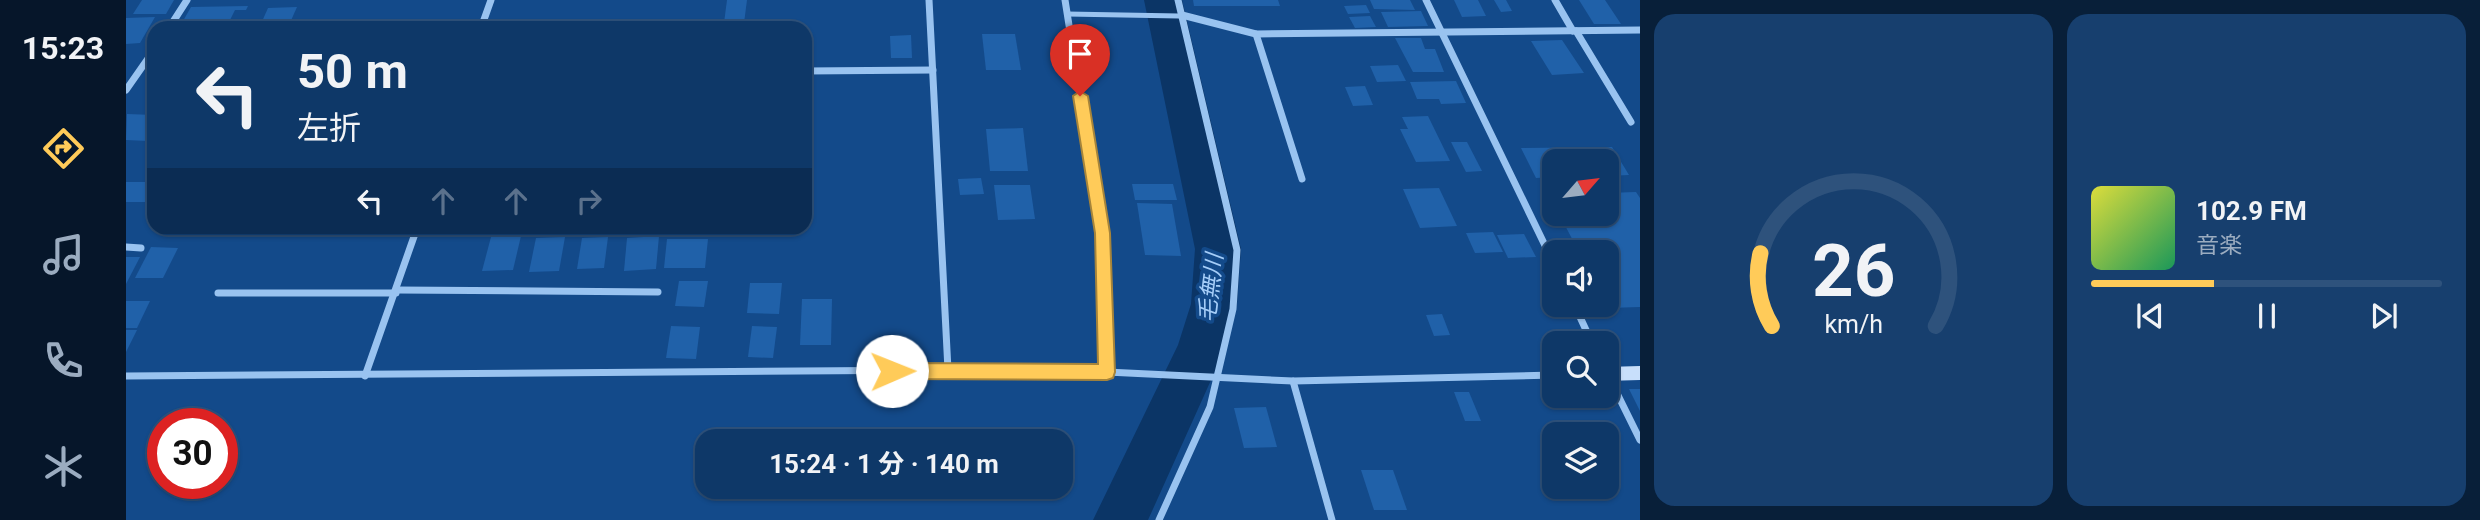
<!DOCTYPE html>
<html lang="ja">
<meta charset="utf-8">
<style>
:root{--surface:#0e3868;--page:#173f6e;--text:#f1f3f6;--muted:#9bacc0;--line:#2e527c;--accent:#ffcb59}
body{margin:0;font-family:Roboto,"Noto Sans JP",sans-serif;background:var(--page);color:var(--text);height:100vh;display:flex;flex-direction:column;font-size:26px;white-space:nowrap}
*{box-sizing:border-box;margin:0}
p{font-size:23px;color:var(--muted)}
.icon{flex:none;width:38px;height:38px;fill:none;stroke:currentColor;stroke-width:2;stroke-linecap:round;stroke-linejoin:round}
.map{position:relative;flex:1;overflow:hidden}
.panel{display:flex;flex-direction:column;gap:14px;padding:14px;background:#081f39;width:840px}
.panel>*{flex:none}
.top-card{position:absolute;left:21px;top:21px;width:665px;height:214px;border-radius:21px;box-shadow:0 2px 5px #0004,0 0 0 2px var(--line);background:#0e3868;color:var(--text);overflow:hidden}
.needle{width:46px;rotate:62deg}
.fabs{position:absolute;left:1416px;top:149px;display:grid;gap:14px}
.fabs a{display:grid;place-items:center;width:77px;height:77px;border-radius:14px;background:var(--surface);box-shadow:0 2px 5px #0004,0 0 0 2px var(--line);font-size:35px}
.speed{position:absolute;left:21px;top:408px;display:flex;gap:14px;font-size:35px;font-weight:700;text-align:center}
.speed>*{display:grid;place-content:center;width:91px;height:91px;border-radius:50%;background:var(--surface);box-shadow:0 2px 5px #0004,0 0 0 2px var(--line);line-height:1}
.speed .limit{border:10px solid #d22;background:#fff;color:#111}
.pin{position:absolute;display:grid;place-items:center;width:60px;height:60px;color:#fff;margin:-72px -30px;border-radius:50% 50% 50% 0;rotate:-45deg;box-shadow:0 0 7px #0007}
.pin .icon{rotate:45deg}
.me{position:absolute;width:77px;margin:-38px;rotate:89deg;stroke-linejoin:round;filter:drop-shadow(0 0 5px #0008)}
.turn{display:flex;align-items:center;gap:24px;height:147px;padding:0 35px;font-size:32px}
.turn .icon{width:91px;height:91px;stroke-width:2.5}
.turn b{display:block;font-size:49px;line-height:60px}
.lanes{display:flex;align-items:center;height:66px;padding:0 35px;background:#0003;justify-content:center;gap:35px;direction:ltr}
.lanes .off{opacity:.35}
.panel .card{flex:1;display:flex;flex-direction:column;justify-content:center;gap:10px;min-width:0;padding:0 24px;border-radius:21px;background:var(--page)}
.panel .dial{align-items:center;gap:0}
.dial svg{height:182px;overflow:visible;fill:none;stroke:var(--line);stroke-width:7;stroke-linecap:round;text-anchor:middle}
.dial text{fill:var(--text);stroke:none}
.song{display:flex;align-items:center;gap:21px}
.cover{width:84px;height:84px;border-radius:10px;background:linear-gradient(135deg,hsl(60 70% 55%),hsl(150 70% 35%))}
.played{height:7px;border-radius:4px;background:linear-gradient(90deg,var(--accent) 35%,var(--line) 35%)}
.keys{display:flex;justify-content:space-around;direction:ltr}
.panel .tiles{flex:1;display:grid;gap:14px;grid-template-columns:repeat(2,1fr)}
.trip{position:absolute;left:569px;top:429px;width:378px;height:70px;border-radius:21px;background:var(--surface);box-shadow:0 2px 5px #0004,0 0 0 2px var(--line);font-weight:700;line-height:70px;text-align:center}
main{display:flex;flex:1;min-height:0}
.dock{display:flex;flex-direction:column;width:126px;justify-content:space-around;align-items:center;background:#06162a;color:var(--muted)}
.dock .icon{width:49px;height:49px}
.dock .selected{color:var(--accent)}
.dock b{font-size:32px;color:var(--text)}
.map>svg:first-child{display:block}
</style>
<main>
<nav class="dock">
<b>15:23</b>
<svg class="icon selected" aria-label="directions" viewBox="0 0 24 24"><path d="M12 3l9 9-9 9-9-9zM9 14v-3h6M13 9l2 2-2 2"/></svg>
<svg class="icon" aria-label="music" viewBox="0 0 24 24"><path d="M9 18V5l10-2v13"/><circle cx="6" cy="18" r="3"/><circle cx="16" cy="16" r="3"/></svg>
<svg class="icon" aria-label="phone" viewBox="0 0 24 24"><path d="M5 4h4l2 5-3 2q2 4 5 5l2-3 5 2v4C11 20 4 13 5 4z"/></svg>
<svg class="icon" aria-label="climate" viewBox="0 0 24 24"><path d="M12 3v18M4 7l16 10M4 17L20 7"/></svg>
</nav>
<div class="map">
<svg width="1514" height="520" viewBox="0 0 1514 520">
<rect width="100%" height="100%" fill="#134a8a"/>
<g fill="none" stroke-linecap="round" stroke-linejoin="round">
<path fill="#0b3566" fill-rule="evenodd" d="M1018,0H1056L1115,249L1111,304L1099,349L1022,520H967L1052,345L1065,304L1069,249Z"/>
</g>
<g fill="#2061a9">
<path d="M16,0H48L40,14H7Z"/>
<path d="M601,0H621L618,23H598Z"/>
<path d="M1067,0H1152L1154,6H1068Z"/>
<path d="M1244,0H1284L1289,10L1248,9Z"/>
<path d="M1328,0H1352L1360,16L1336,17Z"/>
<path d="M1368,0H1380L1386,11L1375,12Z"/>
<path d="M1453,0H1479L1495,24H1468Z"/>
<path d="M1240,5L1244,13L1222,14L1218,6Z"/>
<path d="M122,6L120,10H109L100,28H53L65,7Z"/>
<path d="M171,7L163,25L134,26L142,8Z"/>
<path d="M1295,11L1302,26L1262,27L1255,12Z"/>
<path d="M1244,16L1250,27L1229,28L1223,17Z"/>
<path d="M29,17L14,43L0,44V18Z"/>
<path d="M856,34H889L895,70H860Z"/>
<path d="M785,35L786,58H765L764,36Z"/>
<path d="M1269,38H1295L1299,49H1309L1318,72H1287Z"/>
<path d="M1436,40L1458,73L1426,75L1405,41Z"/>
<path d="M1272,65L1280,81L1251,82L1244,66Z"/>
<path d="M1330,81L1340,103L1315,104L1313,99H1291L1284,82Z"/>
<path d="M1239,86L1247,105L1227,106L1219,87Z"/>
<path d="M1,114L28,115V131L22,141L0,140Z"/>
<path d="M1302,116L1324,161L1290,162L1274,129H1282L1276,117Z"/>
<path d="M897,128L902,171H864L860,129Z"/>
<path d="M1325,142H1341L1356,171L1340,172Z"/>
<path d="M1486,147L1503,175L1480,176V161H1428V177L1410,178L1395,148Z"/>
<path d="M855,178L858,194L834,195L832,179Z"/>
<path d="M0,182H28V188L20,202H0Z"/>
<path d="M1006,184H1047L1051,200H1009Z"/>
<path d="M868,185H904L909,219L872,220Z"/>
<path d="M1313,188L1331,226L1294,228L1277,189Z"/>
<path d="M1510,192L1514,198V307L1482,308L1480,252H1453L1433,214H1480V193Z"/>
<path d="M1011,203L1046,204L1055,256L1019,255Z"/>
<path d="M1367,232L1377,252L1349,253L1340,233Z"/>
<path d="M1398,234L1410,257L1382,258L1371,235Z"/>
<path d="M395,236L387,270L356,271L365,237Z"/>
<path d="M533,236L530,269L498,271L501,238Z"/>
<path d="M439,237L433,271L403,272L410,238Z"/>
<path d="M482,237L478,268L451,269L456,238Z"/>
<path d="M541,239H582L579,268H538Z"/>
<path d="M25,247L52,248L37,278H9Z"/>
<path d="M0,257H14L0,284Z"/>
<path d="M553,281H582L578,307L549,306Z"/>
<path d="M624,283H656L653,314L621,313Z"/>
<path d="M676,299H706L705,345H674Z"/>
<path d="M0,301H24L11,328H0Z"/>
<path d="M1316,314L1324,335L1308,336L1300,315Z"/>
<path d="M545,326L574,327L570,359L540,358Z"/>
<path d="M626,326L651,327L647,358L622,357Z"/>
<path d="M0,330H11L0,352Z"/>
<path d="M1503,389H1514V411Z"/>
<path d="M1328,392H1343L1355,421H1339Z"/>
<path d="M1140,407L1151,447L1118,448L1108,408Z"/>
<path d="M1235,470H1267L1281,510H1248Z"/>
</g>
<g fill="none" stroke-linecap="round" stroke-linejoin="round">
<path stroke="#99c3f0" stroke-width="5" d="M941,14L1053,16"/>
<g stroke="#99c3f0" stroke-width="7">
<path d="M803,0L822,370"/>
<path d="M939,0L976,233L981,372"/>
<path d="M1300,0L1428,264"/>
<path d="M1429,0L1447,31"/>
<path d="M1056,15L1130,34L1514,30"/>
<path d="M43,28L61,0"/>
<path d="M355,28L365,0"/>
<path d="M1450,31L1505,122"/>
<path d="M1130,34L1176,179"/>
<path d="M679,71L807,70"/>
<path d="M0,90L28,50"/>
<path d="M0,247L15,248"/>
<path d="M271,290L532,292"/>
<path d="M92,293H270"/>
<path d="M1448,304L1466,343"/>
<path d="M1481,373L1514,440"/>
<path d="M0,376L822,370L981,372L1167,381L1428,375"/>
<path d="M239,376L291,228"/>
<path d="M1167,381L1206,520"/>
<path d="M1033,520L1084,407L1107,309L1111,250L1052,0"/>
</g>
<path fill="#c8dffb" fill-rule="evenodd" d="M1514,366V380L1480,381V367Z"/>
</g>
<path fill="#ffcb59" stroke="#a6843a" stroke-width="2" d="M954,91L962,96L984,233L989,372L987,378L981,380L766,379L760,376L758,371L760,365L766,363L972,364L969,233L947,96Z"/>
<g text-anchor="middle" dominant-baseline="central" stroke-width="7" stroke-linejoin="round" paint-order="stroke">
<g font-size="23" font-style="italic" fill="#a5cdf8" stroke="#134a8a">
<text transform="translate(1085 288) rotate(-83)">毛無川</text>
</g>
</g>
</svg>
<div class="fabs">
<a><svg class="needle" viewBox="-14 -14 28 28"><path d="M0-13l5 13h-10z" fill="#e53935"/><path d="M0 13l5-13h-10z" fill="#9bacc0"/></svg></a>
<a><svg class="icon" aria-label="sound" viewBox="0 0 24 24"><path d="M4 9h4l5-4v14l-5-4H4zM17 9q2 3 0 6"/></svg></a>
<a><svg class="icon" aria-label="search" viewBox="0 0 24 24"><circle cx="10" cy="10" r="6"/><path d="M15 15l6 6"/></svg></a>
<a><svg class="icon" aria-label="layers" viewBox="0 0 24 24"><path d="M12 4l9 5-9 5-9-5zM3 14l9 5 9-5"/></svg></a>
</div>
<div class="speed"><div class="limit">30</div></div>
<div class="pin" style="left:954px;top:96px;background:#d93025"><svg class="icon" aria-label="arrive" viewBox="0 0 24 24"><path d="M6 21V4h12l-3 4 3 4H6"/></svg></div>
<svg class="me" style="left:766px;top:371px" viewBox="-20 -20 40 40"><circle r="19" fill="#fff"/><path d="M0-13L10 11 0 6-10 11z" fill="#ffcb59"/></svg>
<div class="trip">15:24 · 1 分 · 140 m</div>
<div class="top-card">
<div class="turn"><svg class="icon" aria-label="left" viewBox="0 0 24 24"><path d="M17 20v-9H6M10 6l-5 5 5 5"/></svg><div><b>50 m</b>左折</div></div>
<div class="lanes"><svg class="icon" aria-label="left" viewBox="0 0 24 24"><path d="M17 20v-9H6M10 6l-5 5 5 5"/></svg><svg class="icon off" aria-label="ahead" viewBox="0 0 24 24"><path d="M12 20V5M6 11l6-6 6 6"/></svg><svg class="icon off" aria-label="ahead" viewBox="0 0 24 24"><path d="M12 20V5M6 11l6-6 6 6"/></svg><svg class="icon off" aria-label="right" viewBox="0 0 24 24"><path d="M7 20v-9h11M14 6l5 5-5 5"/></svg></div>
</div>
</div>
<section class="panel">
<div class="tiles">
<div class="card dial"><svg viewBox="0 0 100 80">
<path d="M14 69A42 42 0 1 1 86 69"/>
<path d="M14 69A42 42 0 0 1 9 37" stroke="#ffcb59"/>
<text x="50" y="56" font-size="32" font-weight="700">26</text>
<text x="50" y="72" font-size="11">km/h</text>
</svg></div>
<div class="card">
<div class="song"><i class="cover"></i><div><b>102.9 FM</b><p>音楽</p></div></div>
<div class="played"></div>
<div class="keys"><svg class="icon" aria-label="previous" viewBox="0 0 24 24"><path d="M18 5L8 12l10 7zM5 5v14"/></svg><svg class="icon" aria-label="pause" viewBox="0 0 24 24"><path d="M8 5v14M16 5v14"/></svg><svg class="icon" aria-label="next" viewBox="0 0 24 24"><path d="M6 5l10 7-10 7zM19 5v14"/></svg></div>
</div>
</div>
</section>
</main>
